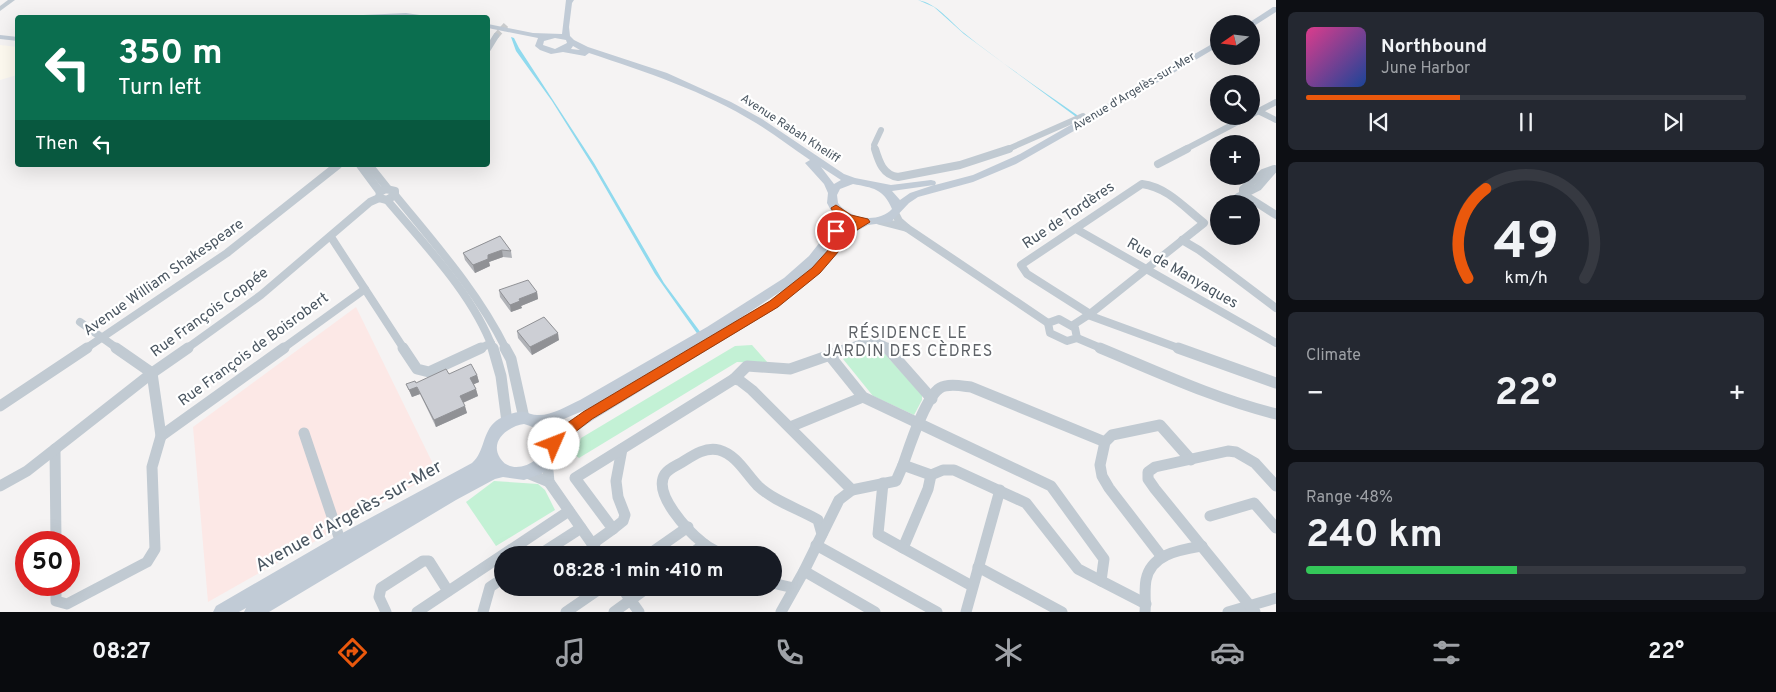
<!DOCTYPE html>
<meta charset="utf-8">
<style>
:root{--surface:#171b24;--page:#242831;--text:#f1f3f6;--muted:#9ea1a6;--line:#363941;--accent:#ea580c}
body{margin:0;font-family:Overpass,sans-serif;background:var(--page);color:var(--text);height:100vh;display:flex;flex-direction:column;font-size:19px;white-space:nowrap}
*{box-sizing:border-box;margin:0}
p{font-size:16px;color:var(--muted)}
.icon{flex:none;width:28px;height:28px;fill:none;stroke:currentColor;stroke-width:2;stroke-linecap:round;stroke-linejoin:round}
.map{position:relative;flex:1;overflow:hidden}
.sheet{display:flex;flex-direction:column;gap:12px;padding:12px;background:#0d0f14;width:500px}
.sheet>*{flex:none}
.top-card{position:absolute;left:15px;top:15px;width:475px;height:152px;border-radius:5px;box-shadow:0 5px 20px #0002;background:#0b6e4f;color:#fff;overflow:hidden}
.needle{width:32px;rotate:256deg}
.fabs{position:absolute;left:1210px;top:15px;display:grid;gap:10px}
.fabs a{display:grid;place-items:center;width:50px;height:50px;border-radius:50%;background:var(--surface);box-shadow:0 5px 20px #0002;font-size:25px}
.speed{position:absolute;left:15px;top:531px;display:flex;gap:10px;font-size:25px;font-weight:700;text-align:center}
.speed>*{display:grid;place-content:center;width:65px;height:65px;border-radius:50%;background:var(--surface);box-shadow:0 5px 20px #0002;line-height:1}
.speed .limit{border:8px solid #d22;background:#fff;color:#111}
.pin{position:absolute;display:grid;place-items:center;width:42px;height:42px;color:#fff;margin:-21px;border:2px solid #fff;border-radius:50%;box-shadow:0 1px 5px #0007}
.me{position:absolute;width:55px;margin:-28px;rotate:46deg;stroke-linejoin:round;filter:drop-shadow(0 0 4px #0008)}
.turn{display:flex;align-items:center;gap:18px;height:105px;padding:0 20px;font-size:22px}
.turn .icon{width:65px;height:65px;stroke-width:2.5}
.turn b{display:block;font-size:35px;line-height:42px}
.then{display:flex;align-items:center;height:48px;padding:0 20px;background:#0003;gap:10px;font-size:19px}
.big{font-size:38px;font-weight:700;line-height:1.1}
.sheet .widget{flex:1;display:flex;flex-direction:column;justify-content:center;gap:8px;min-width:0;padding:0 18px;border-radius:8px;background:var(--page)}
.sheet .dial{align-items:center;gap:0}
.dial svg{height:130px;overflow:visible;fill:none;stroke:var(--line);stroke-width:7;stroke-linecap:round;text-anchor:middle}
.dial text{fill:var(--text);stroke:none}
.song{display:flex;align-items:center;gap:15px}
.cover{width:60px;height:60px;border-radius:8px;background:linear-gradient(135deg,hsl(330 70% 55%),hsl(220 70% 35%))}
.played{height:5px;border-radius:2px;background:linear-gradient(90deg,var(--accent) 35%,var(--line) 35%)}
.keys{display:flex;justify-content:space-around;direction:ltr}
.heat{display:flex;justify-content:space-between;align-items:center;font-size:28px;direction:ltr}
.charge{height:8px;border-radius:4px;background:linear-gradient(90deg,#34c759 48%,var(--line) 0)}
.trip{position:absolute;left:494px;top:546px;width:288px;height:50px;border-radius:25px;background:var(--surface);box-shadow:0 5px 20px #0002;font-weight:700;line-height:50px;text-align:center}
.menu{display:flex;height:80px;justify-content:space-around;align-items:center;background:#090b0e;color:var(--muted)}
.menu .icon{width:35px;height:35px}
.menu .on{color:var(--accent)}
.menu b{font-size:22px;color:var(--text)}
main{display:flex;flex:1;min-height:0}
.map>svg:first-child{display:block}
</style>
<main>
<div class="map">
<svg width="1276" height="612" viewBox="0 0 1276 612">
<rect width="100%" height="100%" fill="#f5f3f3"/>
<path fill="#fdf9ef" d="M0,45L18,47L17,75L0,80Z"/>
<path fill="#fce8e6" d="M356,307L437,472L208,602L193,427Z"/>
<g fill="#c3f1d5">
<path d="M752,345L768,363L737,362L579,458L575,455L581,438L735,346Z"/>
<path d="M870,347L877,348L883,352L922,395V400L914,415L873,396L843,359Z"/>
<path d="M494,481L538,484L545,490L555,510L496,546L466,502Z"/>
</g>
<g fill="#90daee">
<path d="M918,0C938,4 949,21 964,33C1000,62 1040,89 1077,115L1079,121L1075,116L964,34L934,7Z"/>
<path d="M511,37L514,38L519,48L594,163L664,283L704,337L701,339L655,274L594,168L552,101L516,51Z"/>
</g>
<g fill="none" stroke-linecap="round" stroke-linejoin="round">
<path stroke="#caccce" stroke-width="6" stroke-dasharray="6 3" stroke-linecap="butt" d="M496,36L506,25"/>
<g stroke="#c1cad2" stroke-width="6">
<path d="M488,49L496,36"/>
<path d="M1258,111L1276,120"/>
<path d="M1251,115L1276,102"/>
<path d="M875,150L874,145L881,130"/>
<path d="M1006,150L1083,116"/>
<path d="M1184,150L1249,116"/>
</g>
<g stroke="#c1cad2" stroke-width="8">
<path d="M875,149C879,162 883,175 898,177L960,165L1009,149"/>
<path d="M1158,164L1187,149"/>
<path d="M360,165L380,192"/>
<path d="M369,165L388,189"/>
<path d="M1142,184C1167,187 1185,208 1204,223L1090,314L1027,274L1021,265Z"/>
<path d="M386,189L395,191V195L387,200L379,198L380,192Z"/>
<path d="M1243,194V189L1263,173L1274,169"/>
<path d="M1243,194L1276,215"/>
<path d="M395,195C435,244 478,292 506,349"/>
<path d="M1238,197L1258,187L1272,171"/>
<path d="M387,200C424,244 473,294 493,349"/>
<path d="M880,221L907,228L899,221L895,213"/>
<path d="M907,228L1048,323"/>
<path d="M1076,229L1276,343"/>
<path d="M331,237L404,349"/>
<path d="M1182,240L1199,250L1276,308"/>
<path d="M1088,315L1181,349"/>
<path d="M1059,319L1075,328L1077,338L1067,341L1050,333L1048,323Z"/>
<path d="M80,322L118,349"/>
<path d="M1073,325L1090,314"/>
<path d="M1077,338L1103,349"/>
<path d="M85,349L227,253L338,165"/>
<path d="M186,349L261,295L370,202L379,198"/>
<path d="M282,349L365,289"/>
<path d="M479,349L491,343"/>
<path d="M846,349C864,342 873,335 889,349"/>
</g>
<g stroke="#c1cad2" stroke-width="11">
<path d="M403,348L417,369L429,372L481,348"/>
<path d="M493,348L501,376L507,422"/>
<path d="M505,348L511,359L524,418"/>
<path d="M887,348L932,399"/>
<path d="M1100,348C1158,372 1215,399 1276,414"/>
<path d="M1178,348L1276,383"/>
<path d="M830,356L863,397L1051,486L1104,559L1101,581"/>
<path d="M734,379L747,366L790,369L850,348"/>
<path d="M0,406L87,348"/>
<path d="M790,427L863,397"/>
<path d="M304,433L341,543"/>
<path d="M161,436L284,348"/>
<path d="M55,449L56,542"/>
<path d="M547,460L549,482L600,555"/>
<path d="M903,465C909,448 925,397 940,388C948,383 962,386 971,387L1105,442"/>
<path d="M527,473L549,482"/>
<path d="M931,475L928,489L903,548L972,586"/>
<path d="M883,483L878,534L903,548"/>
<path d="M0,486L27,471L152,373L188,348"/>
<path d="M1210,516L1254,503L1276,528"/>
<path d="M613,529L623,521L625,515L618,497L616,481L622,449"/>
<path d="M592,544L613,529L575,478L734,379L739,380L752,390L852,490"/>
<path d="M816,545L937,612"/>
<path d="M539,555L581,528"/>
<path d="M648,555L688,527"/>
<path d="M690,555L704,544"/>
<path d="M723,555C716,551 709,548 703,543C689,532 652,494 665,474C669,468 678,465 684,461C695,454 706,447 719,450C737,455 746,474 758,486C774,501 799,509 818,520L822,534"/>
<path d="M1162,557L1109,488L1102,476L1100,465L1105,442L1112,435L1160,425L1191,460"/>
<path d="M978,567L1062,612"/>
<path d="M804,571L875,612"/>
<path d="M772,583L794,588"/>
<path d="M56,585V601L67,604L147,562L155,549L152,467L161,436L152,373L116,348"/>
<path d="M622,588L639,612"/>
<path d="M386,612L379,597L381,588L423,561H429L448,591"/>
<path d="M417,612L569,511"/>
<path d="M483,612L490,587L502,579"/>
<path d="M566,612L601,588"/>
<path d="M614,612L647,588"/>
<path d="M781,612L804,571L839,500L852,490L896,481L903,465L931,475L943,470H954L1026,503L1078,569L1146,604"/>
<path d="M966,612L1000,490"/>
<path d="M1145,612C1146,602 1144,591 1146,580C1151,554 1179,550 1202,546"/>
<path d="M1228,612L1276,598"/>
<path d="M1255,612L1155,489L1148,479V472L1155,467L1228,451L1236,452L1255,463L1276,486"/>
</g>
<path fill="#c1cad2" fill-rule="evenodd" d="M8,0H15L0,11V6Z"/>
<g fill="#c1cbd6" fill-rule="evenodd">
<path d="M566,0H574L572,3L569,27L570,36L574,40L588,47L667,73L731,102L762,119L844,174L855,178L891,185L931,180L935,181L936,183L935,185L973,175L1020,154L1219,40V46L1109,111L1016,164L973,182L918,197L909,203L891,222L868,225L857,231L820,273L778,307L593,420L570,436L559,449L551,466L541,474L524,480L503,477L495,479L456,500L269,612H244L246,608L239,612H213L216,606L335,537L472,463C485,452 482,432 496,421C503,416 517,411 525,412C529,413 533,415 537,415C551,416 567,406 580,400L707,327L784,278L809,256L835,223V218L827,203L828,193L824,184L805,163L810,160C792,148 774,134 756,123C704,91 646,72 589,53L585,56L563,52L551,54L540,50L535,46L538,38L488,28V24L533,33L562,34ZM555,38L566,40L567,43L555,49L543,45L544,41ZM573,46L580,50L571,49ZM821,167L841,180L834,184ZM853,184C873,188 883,188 892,209C878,224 849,219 838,203L837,195L840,189ZM934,185L910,193L900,200L892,191ZM847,220L855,223L849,225L822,255L845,227ZM783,290L770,301L736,321ZM585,410L557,431L552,424ZM524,424C577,438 518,487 500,458C489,440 509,426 524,424Z"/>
<path d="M1273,7H1276V12L1254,26L1247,24Z"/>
<path d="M406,13L440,18H338L342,16Z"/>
<path d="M0,35L18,37V41L0,39Z"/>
</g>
</g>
<g fill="#b0b2b7">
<path d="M500,236L511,251L512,258L503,257L489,262L490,266L475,273L465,260L463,253Z"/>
<path d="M499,290L537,292L538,299L521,306L522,308L511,312L500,297Z"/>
<path d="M517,331L559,340L532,355L518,338Z"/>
<path d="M449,374L477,375L479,382L474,384L478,396L463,403L467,413L436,427L420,394L412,397L406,384L416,383Z"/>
</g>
<g fill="#909195">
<path d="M502,250L503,257L489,262L490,266L475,273L473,265L488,255Z"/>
<path d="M537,292L538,299L521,306L522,308L511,312L510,305L519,299Z"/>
<path d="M558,333L559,340L532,355L530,347Z"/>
<path d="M477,375L479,382L472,385L470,378Z"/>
<path d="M417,387L420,394L412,397L409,390Z"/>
<path d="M476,389L478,396L462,403L460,396Z"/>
<path d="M465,406L467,413L436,427L434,420Z"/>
</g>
<g fill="#cdcfd5" stroke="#909195">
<path d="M500,236L511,251L502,250L488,255V259L473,265L463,253Z"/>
<path d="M528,280L537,292L519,299L520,301L510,305L499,290Z"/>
<path d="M544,317L558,333L530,347L517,331Z"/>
<path d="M471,364L477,375L470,378L476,389L460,396L465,406L434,420L417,387L409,390L406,384L415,381L416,383L446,369L449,374Z"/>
</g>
<path fill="#ea580c" stroke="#983908" d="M836,205L851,215L868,219L870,222L857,230L820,273L778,307L592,419L570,436L558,448L554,450L549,448L547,444C554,430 571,421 583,412L770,301L812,268L850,226L856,222L846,220V224L840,234H833L831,231C838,221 836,218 831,208Z"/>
<g text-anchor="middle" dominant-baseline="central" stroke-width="4.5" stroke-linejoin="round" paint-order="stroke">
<g font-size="12" fill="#4a5661" stroke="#fff">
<text transform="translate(1134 92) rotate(-31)">Avenue d'Argelès-sur-Mer</text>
<text transform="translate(790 129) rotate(33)">Avenue Rabah Kheliff</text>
</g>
<g font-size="15" fill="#4a5661" stroke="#fff">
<text transform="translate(1069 216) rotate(-34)">Rue de Tordères</text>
<text transform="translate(1182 274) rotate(30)">Rue de Manyaques</text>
<text transform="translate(164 278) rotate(-35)">Avenue William Shakespeare</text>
<text transform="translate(210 313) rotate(-36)">Rue François Coppée</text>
<text transform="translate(254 350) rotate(-36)">Rue François de Boisrobert</text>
</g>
<g font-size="16" letter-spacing="1" fill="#5f6368" stroke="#fff">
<text x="908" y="334">RÉSIDENCE LE<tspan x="908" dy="18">JARDIN DES CÈDRES</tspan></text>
</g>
<g font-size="18" fill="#4a5661" stroke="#fff">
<text transform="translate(349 517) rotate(-29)">Avenue d'Argelès-sur-Mer</text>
</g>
</g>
</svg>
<div class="fabs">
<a><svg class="needle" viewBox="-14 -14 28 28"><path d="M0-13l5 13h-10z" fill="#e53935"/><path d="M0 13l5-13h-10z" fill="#9ea1a6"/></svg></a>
<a><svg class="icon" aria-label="search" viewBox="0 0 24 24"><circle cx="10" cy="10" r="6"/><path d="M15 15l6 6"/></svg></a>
<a>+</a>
<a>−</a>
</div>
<div class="speed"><div class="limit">50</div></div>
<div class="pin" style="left:836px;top:231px;background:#d93025"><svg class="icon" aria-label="arrive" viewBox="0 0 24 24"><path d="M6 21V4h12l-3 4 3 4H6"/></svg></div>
<svg class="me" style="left:554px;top:444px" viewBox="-20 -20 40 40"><circle r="19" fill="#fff"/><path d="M0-13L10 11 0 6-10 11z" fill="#ea580c"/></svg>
<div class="trip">08:28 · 1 min · 410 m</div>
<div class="top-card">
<div class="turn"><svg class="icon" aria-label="left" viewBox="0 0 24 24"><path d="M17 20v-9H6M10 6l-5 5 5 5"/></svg><div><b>350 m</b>Turn left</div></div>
<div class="then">Then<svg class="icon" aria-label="left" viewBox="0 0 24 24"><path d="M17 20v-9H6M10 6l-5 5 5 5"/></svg></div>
</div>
</div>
<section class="sheet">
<div class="widget">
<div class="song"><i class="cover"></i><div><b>Northbound</b><p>June Harbor</p></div></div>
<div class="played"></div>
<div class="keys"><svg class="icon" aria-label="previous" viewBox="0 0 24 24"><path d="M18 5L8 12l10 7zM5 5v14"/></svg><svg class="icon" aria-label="pause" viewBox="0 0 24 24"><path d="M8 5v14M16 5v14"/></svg><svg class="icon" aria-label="next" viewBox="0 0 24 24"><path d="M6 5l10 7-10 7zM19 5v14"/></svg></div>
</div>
<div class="widget dial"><svg viewBox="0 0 100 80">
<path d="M14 69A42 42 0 1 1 86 69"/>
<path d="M14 69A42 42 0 0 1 25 14" stroke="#ea580c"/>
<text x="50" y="56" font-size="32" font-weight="700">49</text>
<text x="50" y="72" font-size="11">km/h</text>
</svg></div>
<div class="widget"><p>Climate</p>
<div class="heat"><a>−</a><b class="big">22°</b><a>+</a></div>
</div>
<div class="widget"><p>Range · 48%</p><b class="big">240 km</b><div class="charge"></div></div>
</section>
</main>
<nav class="menu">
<b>08:27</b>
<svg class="icon on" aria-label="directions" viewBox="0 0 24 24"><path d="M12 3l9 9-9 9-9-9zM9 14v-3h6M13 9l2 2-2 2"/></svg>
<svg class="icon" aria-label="music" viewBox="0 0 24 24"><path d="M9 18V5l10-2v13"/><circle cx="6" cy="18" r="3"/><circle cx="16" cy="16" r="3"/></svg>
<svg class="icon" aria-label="phone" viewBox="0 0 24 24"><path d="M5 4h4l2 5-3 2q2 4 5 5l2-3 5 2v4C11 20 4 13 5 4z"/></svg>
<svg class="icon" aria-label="climate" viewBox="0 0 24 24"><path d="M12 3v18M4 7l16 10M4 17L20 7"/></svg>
<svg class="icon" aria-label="car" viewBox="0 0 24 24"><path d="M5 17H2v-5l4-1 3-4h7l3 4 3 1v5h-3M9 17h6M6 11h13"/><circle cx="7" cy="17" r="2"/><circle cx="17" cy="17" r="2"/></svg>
<svg class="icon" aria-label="filters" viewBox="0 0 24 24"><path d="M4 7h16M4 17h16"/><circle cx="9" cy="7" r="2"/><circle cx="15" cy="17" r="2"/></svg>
<b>22°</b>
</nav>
